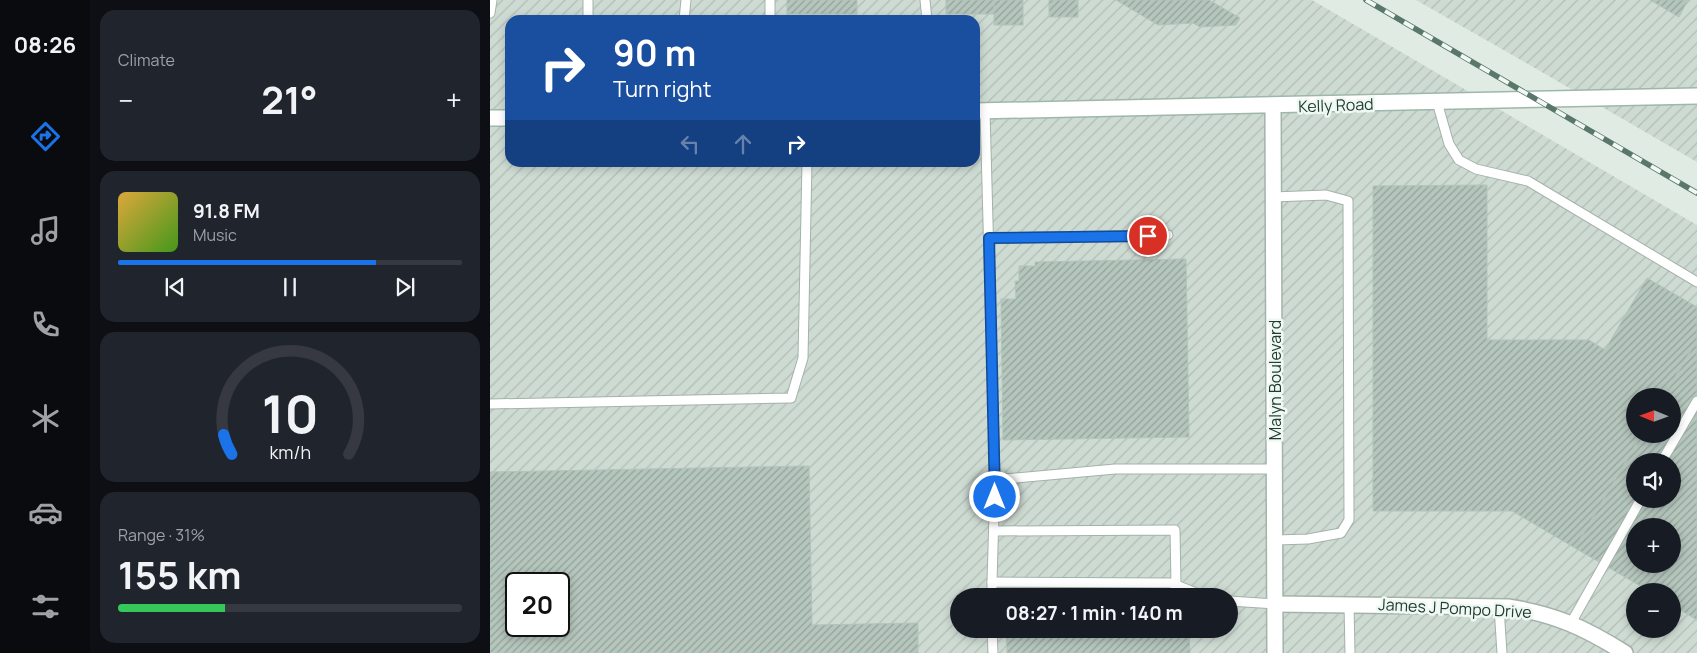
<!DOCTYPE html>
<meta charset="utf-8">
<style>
:root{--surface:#171b24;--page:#20242c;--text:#f1f3f6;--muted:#9ea1a6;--line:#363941;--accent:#1a73e8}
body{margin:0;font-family:Manrope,sans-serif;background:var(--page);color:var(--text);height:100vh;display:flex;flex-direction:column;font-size:19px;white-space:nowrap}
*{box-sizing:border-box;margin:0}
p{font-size:16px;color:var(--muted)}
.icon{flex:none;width:28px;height:28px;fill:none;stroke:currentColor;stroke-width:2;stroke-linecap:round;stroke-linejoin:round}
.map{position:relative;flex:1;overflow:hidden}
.side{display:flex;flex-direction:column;gap:10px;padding:10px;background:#0d0f14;width:400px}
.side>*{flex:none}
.top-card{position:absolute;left:15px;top:15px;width:475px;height:152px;border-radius:15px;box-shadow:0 2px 8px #0003;background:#1a4fa0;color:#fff;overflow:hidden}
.needle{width:32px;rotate:271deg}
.controls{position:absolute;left:1136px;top:388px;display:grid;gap:10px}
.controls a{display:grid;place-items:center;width:55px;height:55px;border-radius:50%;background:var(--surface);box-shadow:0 2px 8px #0003;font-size:25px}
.speed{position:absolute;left:15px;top:572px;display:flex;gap:10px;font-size:25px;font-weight:700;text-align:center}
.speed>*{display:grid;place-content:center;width:65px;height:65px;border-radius:50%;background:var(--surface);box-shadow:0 2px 8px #0003;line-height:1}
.speed .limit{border:2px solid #111;border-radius:8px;background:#fff;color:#111}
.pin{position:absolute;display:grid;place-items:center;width:42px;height:42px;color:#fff;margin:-21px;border:2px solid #fff;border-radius:50%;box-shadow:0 1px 5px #0007}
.me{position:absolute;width:55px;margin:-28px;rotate:0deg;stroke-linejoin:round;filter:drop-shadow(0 0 4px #0008)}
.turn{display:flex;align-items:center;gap:18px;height:105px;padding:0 25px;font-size:22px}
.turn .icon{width:65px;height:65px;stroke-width:2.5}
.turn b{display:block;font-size:35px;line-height:42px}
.lanes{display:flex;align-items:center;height:48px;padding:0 25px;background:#0003;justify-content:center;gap:25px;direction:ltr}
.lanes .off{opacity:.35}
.big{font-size:38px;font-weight:700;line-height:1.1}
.side .card{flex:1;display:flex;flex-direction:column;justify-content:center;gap:8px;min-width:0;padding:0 18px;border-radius:15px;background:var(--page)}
.side .dial{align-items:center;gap:0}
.dial svg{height:130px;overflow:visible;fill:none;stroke:var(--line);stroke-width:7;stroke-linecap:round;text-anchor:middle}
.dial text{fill:var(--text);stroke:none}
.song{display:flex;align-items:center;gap:15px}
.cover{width:60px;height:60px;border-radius:8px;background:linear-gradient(135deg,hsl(40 70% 55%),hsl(100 70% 35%))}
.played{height:5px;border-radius:2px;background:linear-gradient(90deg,var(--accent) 75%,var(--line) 75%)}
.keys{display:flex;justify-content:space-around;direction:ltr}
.heat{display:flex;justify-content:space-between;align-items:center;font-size:28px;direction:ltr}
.charge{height:8px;border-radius:4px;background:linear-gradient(90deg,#34c759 31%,var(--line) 0)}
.trip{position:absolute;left:460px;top:588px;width:288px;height:50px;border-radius:25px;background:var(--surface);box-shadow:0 2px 8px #0003;font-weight:700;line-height:50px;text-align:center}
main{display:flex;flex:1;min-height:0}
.tabs{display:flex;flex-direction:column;width:90px;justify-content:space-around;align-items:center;background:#090b0e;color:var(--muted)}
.tabs .icon{width:35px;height:35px}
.tabs .current{color:var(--accent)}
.tabs b{font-size:22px;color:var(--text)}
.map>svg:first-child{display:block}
</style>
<main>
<nav class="tabs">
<b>08:26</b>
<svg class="icon current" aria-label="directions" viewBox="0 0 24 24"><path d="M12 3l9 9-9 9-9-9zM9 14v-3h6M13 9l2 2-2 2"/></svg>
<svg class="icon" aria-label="music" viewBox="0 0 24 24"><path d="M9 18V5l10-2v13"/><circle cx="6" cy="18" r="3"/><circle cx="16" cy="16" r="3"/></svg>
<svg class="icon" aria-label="phone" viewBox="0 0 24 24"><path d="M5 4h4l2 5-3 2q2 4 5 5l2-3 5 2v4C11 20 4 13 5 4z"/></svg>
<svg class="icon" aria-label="climate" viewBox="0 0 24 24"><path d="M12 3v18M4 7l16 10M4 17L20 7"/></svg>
<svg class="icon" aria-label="car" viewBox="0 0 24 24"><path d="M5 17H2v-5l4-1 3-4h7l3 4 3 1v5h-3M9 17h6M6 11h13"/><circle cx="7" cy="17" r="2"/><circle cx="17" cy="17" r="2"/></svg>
<svg class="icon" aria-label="filters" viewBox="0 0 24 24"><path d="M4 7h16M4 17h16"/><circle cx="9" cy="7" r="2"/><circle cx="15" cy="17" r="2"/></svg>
</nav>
<section class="side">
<div class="card"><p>Climate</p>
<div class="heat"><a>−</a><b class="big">21°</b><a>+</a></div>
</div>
<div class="card">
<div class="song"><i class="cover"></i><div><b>91.8 FM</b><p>Music</p></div></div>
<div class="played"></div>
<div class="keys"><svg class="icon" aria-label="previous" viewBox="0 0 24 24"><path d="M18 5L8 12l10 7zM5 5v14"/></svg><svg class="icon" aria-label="pause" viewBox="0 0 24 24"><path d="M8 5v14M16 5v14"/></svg><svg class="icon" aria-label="next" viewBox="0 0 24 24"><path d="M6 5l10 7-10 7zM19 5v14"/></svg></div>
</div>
<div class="card dial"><svg viewBox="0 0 100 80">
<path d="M14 69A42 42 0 1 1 86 69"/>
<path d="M14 69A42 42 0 0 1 9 57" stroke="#1a73e8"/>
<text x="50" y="56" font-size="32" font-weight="700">10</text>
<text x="50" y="72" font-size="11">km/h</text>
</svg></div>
<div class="card"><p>Range · 31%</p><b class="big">155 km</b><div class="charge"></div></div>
</section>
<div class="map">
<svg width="1207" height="653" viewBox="0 0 1207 653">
<defs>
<pattern id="industrial-furrows" width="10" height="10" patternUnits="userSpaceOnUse" patternTransform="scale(1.25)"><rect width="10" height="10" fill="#cedbd3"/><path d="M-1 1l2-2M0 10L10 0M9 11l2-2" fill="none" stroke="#b1bdb5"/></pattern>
<pattern id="building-hatch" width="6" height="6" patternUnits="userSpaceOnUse" patternTransform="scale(1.25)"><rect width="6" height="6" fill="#b5c6bd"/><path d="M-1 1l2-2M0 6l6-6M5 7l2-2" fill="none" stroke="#93a29a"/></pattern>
</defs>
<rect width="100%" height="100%" fill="#e0ebe4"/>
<g fill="url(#industrial-furrows)" fill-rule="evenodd">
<path d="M0,0H822L1207,225V653H0ZM20,20H485V162H20ZM1145,396H1182V434H1145ZM1145,461H1182V499H1145ZM1145,526H1182V564H1145ZM26,584H69V626H26ZM1145,591H1182V629H1145ZM469,596H739V629H469Z"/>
<path d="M926,0H1207V162L1024,56Z"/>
</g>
<g fill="url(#building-hatch)" stroke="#b2c5ba" fill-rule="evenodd">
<rect x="297" y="0" width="70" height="14"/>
<rect x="456" y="0" width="48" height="14"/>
<rect x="504" y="0" width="29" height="25"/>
<rect x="559" y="0" width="29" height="17"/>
<path d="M626,0H719L750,18L746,25L710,27L703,23L668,25Z"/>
<path d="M1160,0H1198L1189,17Z"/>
<path d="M997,185V340H1099L1115,350L1157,278L1207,307V340L1174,396H1145V434H1152L1085,548L1022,511H883V186Z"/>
<path d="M696,259L699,437L513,440L511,299H526L525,281H529V266H545V262Z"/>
<path d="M1207,340V620L1182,605V591H1159L1085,548L1152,434H1182V396H1174ZM1145,461H1182V499H1145ZM1145,526H1182V564H1145Z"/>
<path d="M319,466L322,625L428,623V653H0V472ZM26,584H69V626H26Z"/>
<path d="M658,592V596H516Z"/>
<path d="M516,629H699L700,653H517Z"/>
</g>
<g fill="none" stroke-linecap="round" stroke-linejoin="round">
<defs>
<g id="lane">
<path d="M435,0L437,20"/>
<path d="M0,13L2,0"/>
<path d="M98,20V0"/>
<path d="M194,20L196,0"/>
<path d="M280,20V0"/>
<path d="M947,102L959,144L969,160L986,169L1038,181L1207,282"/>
<path d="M495,111L505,480"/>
<path d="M783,197L836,195L858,201L859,520L851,533L818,539L786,540"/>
<path d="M499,238L678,235"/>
<path d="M0,404L301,398L313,358L317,162"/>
<path d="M1172,461L1207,401"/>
<path d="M504,531L685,530L686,585"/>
<path d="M502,582L505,480L625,469H785"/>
<path d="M502,596V582L681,583L714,596"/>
<path d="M739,601L785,604"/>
<path d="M859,604L860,653"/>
<path d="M1009,607L1012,653"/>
<path d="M1081,623L1151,499"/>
<path d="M502,629L503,653"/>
</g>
<g id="street">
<path d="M783,106L785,653"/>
<path d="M785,604L1018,607C1065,614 1095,628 1135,653"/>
</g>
<g id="secondary">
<path d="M485,111L1207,96"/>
<path d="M0,118H20"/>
</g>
</defs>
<use href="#lane" stroke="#a3b3aa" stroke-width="11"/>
<use href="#street" stroke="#a3b3aa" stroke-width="18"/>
<use href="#secondary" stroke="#9eb7aa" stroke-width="18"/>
<use href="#lane" stroke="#fff" stroke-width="9"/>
<use href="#street" stroke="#fff" stroke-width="15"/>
<use href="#secondary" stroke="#fff" stroke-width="15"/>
<defs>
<path id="rail" d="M876,0L1207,193"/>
</defs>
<use href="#rail" stroke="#5a776b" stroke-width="5.5"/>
<use href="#rail" stroke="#f0f8f3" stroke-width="4" stroke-dasharray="11" stroke-linecap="butt"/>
</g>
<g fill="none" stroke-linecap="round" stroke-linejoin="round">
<defs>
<path id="route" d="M505,497L499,238L658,236"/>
</defs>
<use href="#route" stroke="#114b97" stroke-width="12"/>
<use href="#route" stroke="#1a73e8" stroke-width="9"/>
</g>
<g text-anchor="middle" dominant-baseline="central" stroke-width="5" stroke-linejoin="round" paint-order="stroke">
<g font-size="16" fill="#203c30" stroke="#f0f8f3">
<text transform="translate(846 105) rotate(-2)">Kelly Road</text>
<text transform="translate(785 380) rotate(-90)">Malyn Boulevard</text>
<text transform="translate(965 608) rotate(3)">James J Pompo Drive</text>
</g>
</g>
</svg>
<div class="controls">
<a><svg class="needle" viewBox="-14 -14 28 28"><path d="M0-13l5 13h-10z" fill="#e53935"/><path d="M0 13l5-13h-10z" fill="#9ea1a6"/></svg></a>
<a><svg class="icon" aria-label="sound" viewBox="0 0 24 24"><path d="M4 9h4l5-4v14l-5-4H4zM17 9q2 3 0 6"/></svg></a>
<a>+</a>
<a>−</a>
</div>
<div class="speed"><div class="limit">20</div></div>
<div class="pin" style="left:658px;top:236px;background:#d93025"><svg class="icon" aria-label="arrive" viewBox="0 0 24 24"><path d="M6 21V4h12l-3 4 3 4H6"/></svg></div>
<svg class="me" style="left:505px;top:497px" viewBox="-20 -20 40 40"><circle r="17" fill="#1a73e8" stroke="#fff" stroke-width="3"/><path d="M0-11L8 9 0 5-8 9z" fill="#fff"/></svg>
<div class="trip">08:27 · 1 min · 140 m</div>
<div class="top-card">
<div class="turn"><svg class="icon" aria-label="right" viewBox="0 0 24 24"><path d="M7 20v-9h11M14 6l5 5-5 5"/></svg><div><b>90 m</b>Turn right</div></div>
<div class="lanes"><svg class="icon off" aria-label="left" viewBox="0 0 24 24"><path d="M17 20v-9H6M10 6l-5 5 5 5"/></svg><svg class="icon off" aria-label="ahead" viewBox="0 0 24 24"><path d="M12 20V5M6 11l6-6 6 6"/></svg><svg class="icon" aria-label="right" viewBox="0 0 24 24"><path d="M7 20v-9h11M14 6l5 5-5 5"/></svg></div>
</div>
</div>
</main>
